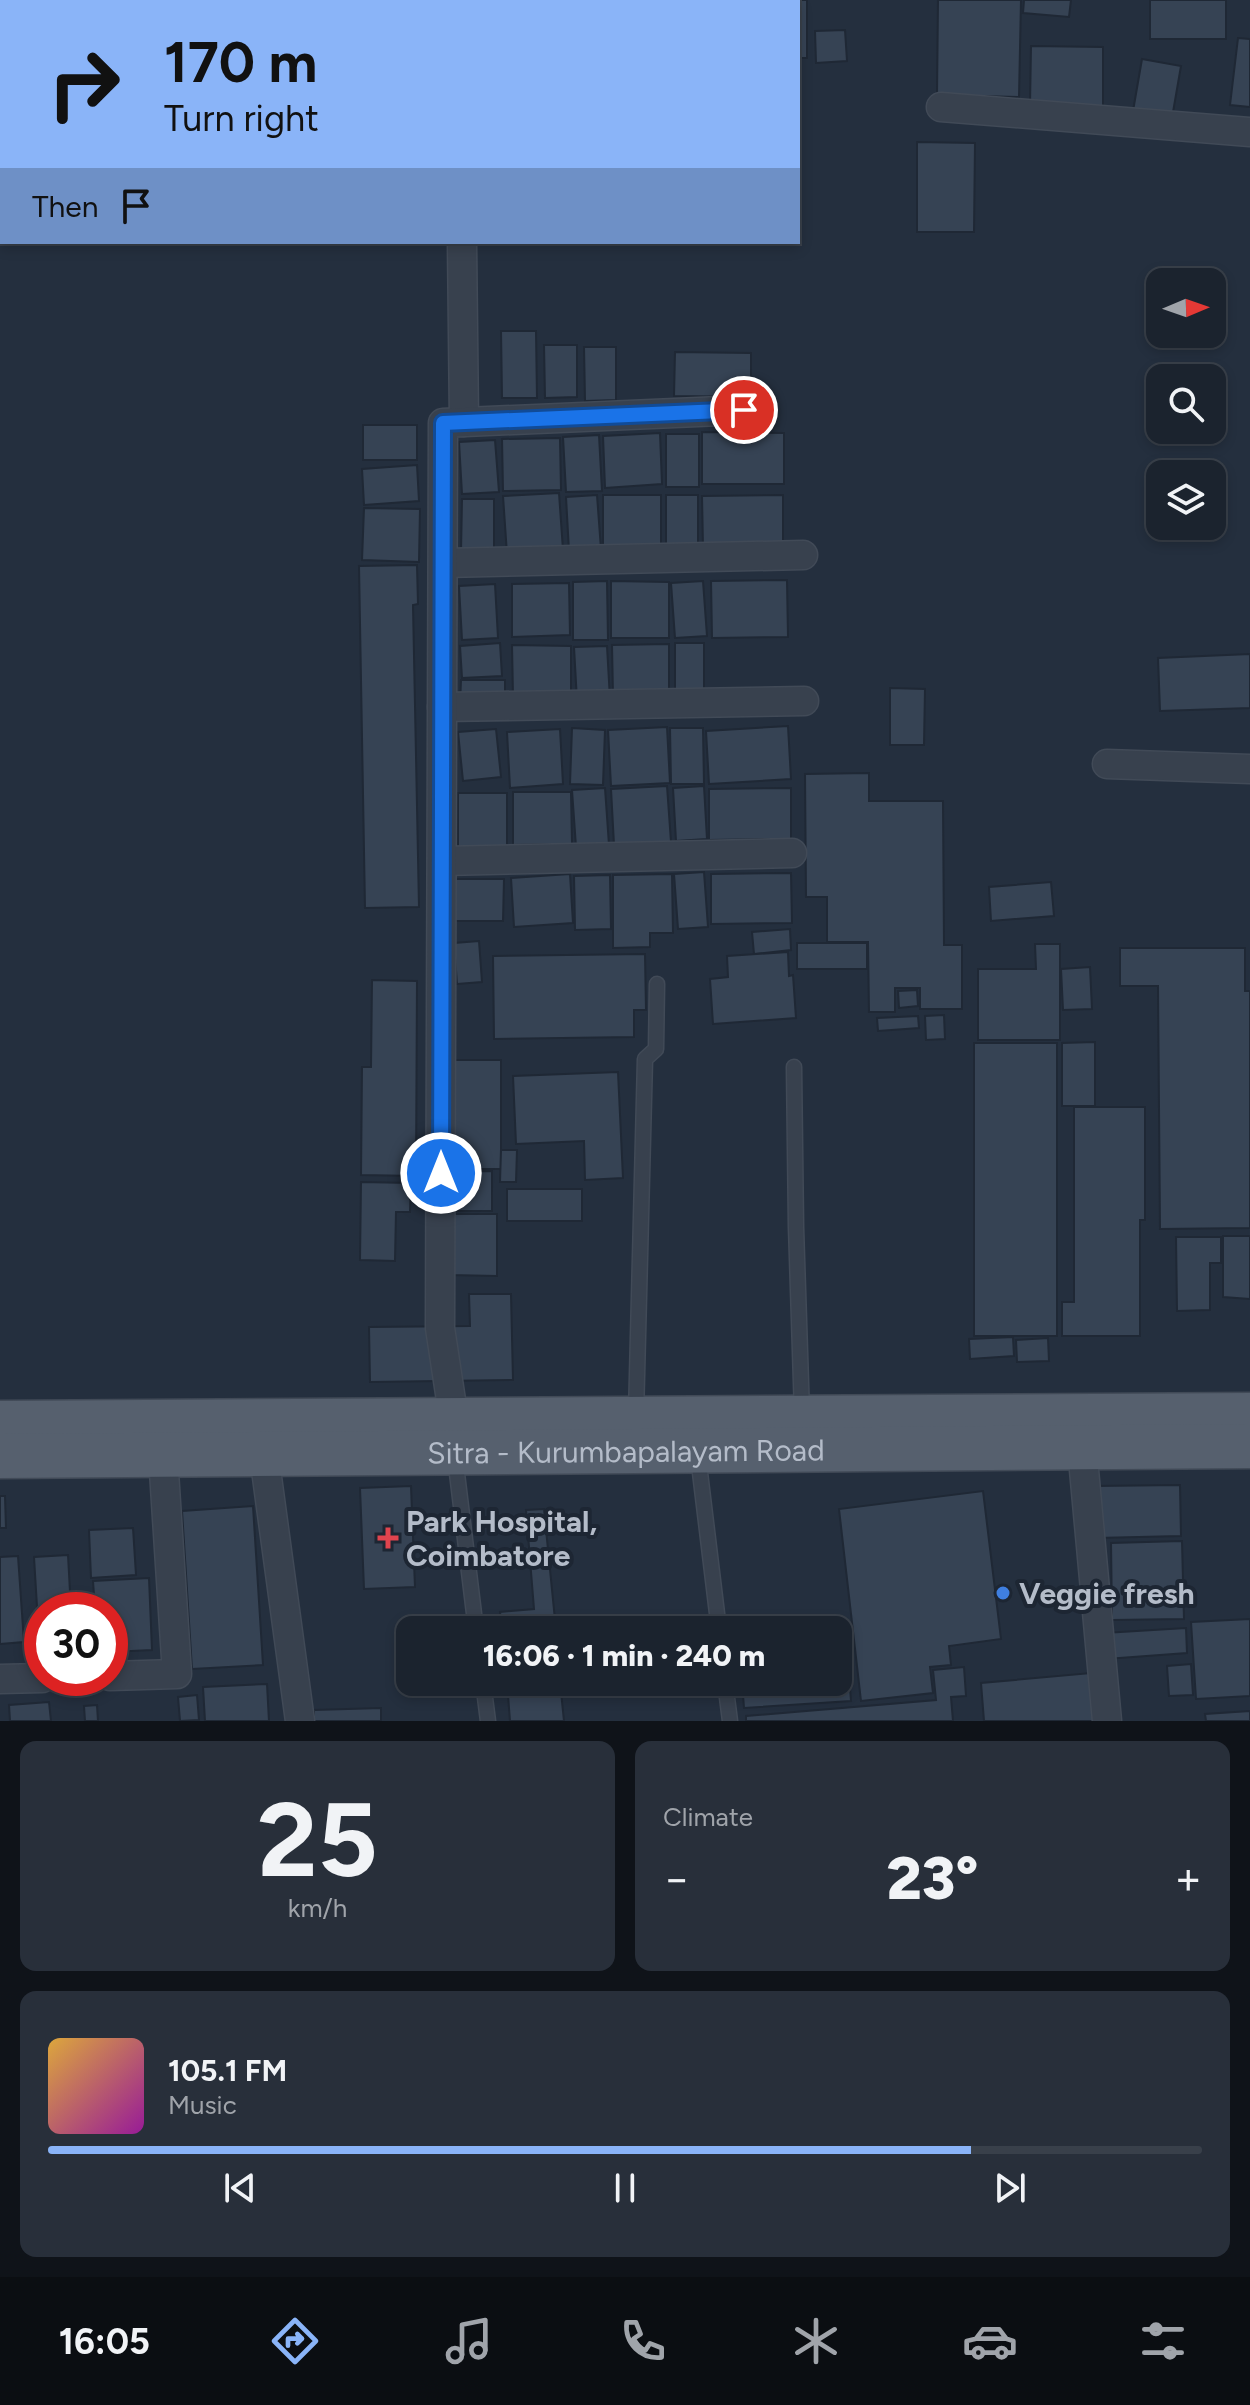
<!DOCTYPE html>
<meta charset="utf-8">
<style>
:root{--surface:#1b232e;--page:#282f3a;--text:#f1f3f6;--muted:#a0a4aa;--line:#39404a;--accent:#8ab4f8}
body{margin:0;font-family:Figtree,sans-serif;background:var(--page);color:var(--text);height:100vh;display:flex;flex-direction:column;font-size:30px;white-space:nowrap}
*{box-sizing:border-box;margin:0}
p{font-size:26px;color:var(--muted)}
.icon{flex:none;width:44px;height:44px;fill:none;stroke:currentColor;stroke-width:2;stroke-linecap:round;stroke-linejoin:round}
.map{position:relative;height:1721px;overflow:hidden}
.side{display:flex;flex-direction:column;gap:20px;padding:20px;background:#0f1319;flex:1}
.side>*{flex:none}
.top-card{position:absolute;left:0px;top:0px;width:800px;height:244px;box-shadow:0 4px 12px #0003,0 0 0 2px var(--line);background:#8ab4f8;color:#111;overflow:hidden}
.needle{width:52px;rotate:88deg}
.fabs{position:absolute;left:1146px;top:268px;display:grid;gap:16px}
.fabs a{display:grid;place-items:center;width:80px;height:80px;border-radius:16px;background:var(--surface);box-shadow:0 4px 12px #0003,0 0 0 2px var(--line);font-size:40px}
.speed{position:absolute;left:24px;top:1592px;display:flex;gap:16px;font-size:40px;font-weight:700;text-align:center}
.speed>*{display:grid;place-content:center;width:104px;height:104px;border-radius:50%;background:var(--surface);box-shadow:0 4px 12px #0003,0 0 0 2px var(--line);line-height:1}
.speed .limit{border:12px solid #d22;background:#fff;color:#111}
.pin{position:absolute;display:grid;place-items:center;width:68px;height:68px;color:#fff;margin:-34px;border:4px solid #fff;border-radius:50%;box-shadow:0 2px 8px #0007}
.me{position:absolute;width:88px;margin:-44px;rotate:0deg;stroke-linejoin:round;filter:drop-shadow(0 0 6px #0008)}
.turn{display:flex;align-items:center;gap:28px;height:168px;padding:0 32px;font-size:36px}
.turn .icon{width:104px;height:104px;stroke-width:2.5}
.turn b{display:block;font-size:56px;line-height:68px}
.then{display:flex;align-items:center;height:76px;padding:0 32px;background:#0003;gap:16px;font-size:30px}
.big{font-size:60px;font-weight:800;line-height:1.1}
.side .tile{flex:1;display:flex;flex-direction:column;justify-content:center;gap:12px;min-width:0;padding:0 28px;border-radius:16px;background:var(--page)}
.side .dial{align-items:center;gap:0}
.dial b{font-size:104px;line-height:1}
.song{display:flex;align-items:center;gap:24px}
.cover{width:96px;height:96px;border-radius:12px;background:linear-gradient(135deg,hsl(40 70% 55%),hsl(300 70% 35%))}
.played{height:8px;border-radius:4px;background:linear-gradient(90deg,var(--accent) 80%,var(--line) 80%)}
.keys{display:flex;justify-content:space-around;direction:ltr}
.heat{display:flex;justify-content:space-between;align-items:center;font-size:44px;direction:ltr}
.side .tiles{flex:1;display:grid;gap:20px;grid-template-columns:1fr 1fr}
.tile:last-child{grid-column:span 2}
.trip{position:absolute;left:396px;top:1616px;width:456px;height:80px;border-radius:16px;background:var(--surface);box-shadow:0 4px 12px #0003,0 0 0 2px var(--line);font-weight:800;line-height:80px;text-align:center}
.tab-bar{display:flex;height:128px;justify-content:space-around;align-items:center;background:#0b0e12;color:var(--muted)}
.tab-bar .icon{width:56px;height:56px}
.tab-bar .selected{color:var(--accent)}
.tab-bar b{font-size:36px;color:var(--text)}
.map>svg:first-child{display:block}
</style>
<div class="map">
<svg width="1250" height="1721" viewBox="0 0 1250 1721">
<rect width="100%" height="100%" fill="#242f3e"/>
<g fill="#364354" stroke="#1f2835" stroke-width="2">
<path d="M769,0H807V58H798V2H769Z"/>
<path d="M938,0H1021L1019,97L937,95Z"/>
<path d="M1024,0H1071L1069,17L1023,13Z"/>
<rect x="1150" y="0" width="76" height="39"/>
<path d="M845,30L847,61L816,63L815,31Z"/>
<path d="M1238,38L1250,39V107L1230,105Z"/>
<path d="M1031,46L1103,47V106L1030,105Z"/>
<path d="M1142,59L1181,66L1172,118L1133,111Z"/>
<path d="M917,142L975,143L974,232H917Z"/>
<path d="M501,331H536L537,398H502Z"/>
<path d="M544,345H577V397L545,398Z"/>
<path d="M584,347H616V400L585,401Z"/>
<path d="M675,352L751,353V397L674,396Z"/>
<rect x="363" y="425" width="54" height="35"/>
<path d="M702,432L784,433V484H702Z"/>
<path d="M660,433L662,484L605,488L603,436Z"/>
<rect x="666" y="434" width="33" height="53"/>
<path d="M599,435L602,491L566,492L563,437Z"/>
<path d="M560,438L561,490L503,491L502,439Z"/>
<path d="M495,440L499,492L462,494L459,442Z"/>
<path d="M417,465L419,501L364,505L362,469Z"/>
<path d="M559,493L563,550L507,554L503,496Z"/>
<path d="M597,495L601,549L569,551L566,497Z"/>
<rect x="603" y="495" width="58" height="55"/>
<rect x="666" y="495" width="32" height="58"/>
<path d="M783,495V548H703L702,496Z"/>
<path d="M462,499H494V552H461Z"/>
<path d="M364,508L420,509L419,562L362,560Z"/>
<path d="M417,565L418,604L413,605L419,907L365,908L359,566Z"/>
<path d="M787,580L788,637L712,638L711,581Z"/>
<path d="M607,581L608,640H573V582Z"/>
<path d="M611,581L669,582V638H611Z"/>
<path d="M703,581L707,636L675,638L671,583Z"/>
<path d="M569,583L570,635L512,637V584Z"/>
<path d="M495,584L498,638L462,640L459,586Z"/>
<path d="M500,643L502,676L462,678L460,646Z"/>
<rect x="675" y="643" width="29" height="53"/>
<path d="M669,644V697H613L612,645Z"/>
<path d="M512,645L571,646V697H513Z"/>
<path d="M607,646L610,699L577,701L574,647Z"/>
<path d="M1250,654V708L1160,711L1158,658Z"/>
<path d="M461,680H505V704H460Z"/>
<path d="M890,688L925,689L924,745H890Z"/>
<path d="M788,726L791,779L709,784L706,731Z"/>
<path d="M667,727L670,783L611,786L608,730Z"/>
<path d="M572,728L605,730L603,785L570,784Z"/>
<path d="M670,728H703L704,784H671Z"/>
<path d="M496,729L501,777L463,781L458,732Z"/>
<path d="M560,729L563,784L510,788L507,732Z"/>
<path d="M869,773V801H943L944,945H962V1009H920V988H895V1012H869L868,942H827V897H806L805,774Z"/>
<path d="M667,786L671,842L614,845L611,789Z"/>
<path d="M704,786L707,839L676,841L673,788Z"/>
<path d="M605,788L609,845L576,847L572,790Z"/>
<path d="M791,788V839L709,840V789Z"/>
<path d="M513,792H571L572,844L513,845Z"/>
<path d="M458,793H507V846L458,847Z"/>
<path d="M704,872L708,927L678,929L674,874Z"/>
<path d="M791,873L792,923L711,924V874Z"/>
<path d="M570,874L573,923L514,927L511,878Z"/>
<path d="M672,874L673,933H650V947L613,948V875Z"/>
<path d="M610,875L611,929L575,930L574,876Z"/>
<path d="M455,879H504L503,921H454Z"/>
<path d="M1051,882L1054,916L991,921L989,887Z"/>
<path d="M790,929L791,950L754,954L752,932Z"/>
<path d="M479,941L482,982L457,984L454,943Z"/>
<rect x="797" y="943" width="70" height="26"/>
<path d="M1035,944H1060V1040H978V969H1036Z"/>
<path d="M1120,948H1245V991H1250V1228L1160,1229L1158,986H1120Z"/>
<path d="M788,952L789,976L793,975L796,1018L713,1024L710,979L728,977L727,956Z"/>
<path d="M645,954L646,1010H634V1037L494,1039L493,956Z"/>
<path d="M1090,967L1092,1009L1063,1010L1061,969Z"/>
<path d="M372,980L417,981L416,1176L361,1175L362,1067H371Z"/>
<path d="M917,990L918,1006L899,1008L898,991Z"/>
<path d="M944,1015L945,1039L926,1040L925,1016Z"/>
<path d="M918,1016L919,1028L878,1031L877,1018Z"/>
<path d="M1095,1042V1106H1062V1043Z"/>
<rect x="974" y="1043" width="83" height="293"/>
<rect x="452" y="1060" width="49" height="109"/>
<path d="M618,1072L623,1178L585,1180L584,1141L516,1144L513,1076Z"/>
<path d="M1074,1107H1145V1220H1140V1336H1062V1302H1074Z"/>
<path d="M501,1150H517L516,1182H500Z"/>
<path d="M492,1171V1211H451V1172Z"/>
<path d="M361,1182L411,1183L410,1212H396L395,1261L360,1260Z"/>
<rect x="507" y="1189" width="75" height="32"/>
<path d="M450,1214H497V1276L449,1275Z"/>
<path d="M1223,1236H1250V1299L1223,1297Z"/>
<path d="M1176,1237H1221V1263H1210V1310L1177,1311Z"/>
<path d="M469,1294H511L513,1380L370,1382L369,1327L470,1326Z"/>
<path d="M1013,1337L1014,1356L970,1359L969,1339Z"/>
<path d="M1048,1338L1049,1361L1017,1362L1016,1340Z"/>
<path d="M1180,1485L1181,1536L1096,1538L1095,1486Z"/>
<path d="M411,1486L415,1587L364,1589L360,1488Z"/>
<path d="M983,1491L1001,1639L949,1646L951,1665L930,1667L933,1693L861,1701L839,1509Z"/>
<path d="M0,1496H5L6,1528H0Z"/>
<path d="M253,1506L263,1665L192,1669L182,1511Z"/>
<path d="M544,1509L556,1630H502L500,1612L534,1609L526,1510Z"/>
<path d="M133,1528L136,1575L91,1578L89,1530Z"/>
<path d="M1182,1541L1184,1619L1112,1620L1111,1543Z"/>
<path d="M68,1555L71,1610H42V1640H39L34,1557Z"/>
<path d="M18,1556L24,1642L0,1644V1557Z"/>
<path d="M149,1578L152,1650L110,1652V1610H95L93,1581Z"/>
<path d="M1250,1619V1696L1196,1699L1191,1622Z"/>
<path d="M1186,1628L1187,1653L1106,1659L1104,1633Z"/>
<path d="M847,1649L851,1701L744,1708L742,1682H838V1650Z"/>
<path d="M1191,1664L1193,1695L1169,1696L1167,1666Z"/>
<path d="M964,1667L966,1696L951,1697L953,1721H746V1716L936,1700L933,1670Z"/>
<path d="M1091,1673L1095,1721H984L981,1683Z"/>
<path d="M507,1682H560L564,1721H510Z"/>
<path d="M267,1684L269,1721H205L203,1687Z"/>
<path d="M197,1695L199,1720L180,1721L178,1697Z"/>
<path d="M49,1702L51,1721H10L9,1705Z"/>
<path d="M97,1705L98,1721H85L84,1706Z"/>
<path d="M381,1708V1721H314V1710Z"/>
<path d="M1250,1711V1721H1206L1205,1714Z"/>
</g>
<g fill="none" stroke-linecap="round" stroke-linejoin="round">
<defs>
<g id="service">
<path d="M794,1067L796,1227L802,1414"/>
<path d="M636,1415L645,1059L656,1049L657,984"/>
<path d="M698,1456L719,1630"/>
<path d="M455,1457L476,1630"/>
<path d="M483,1682L488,1721"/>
<path d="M725,1682L730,1721"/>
</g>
<g id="minor">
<path d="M941,107L1250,132"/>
<path d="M462,242L464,422"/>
<path d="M443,563L803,555"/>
<path d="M442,707L804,701"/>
<path d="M1107,764L1250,769"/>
<path d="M442,861L792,853"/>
<path d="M454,1436V1420L440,1328L443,423L744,410"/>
<path d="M1082,1448L1107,1721"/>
<path d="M264,1455L300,1721"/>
<path d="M110,1676L177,1674L163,1456"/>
<path d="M0,1679L42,1678"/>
</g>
<g id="primary">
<path d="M0,1423L1250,1415"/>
<path id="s1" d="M0,1456L1250,1446"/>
</g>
</defs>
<use href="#service" stroke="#414a57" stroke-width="17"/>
<use href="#minor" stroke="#414a57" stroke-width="31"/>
<use href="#primary" stroke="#414a57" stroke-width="47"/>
<use href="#service" stroke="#38414e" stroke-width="14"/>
<use href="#minor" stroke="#38414e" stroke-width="28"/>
<use href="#primary" stroke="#56606e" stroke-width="44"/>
</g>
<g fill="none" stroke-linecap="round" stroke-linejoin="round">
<defs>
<path id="route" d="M441,1173L443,423L744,410"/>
</defs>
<use href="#route" stroke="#114b97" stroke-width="20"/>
<use href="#route" stroke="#1a73e8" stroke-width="14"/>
</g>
<path fill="#e0444e" stroke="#1d2633" stroke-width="3" d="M384 1526h8v8h8v8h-8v8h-8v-8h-8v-8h8z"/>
<circle fill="#3f7fe0" stroke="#1d2633" stroke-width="3" cx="1003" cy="1593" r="8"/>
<g text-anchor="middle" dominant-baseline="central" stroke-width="8" stroke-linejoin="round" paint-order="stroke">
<g font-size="30" fill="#b4bcc9" stroke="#1d2633">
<text stroke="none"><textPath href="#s1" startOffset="626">Sitra - Kurumbapalayam Road</textPath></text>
</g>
<g font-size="30" font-weight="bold" fill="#b4bcc9" stroke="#1d2633" text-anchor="start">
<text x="406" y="1521">Park Hospital,<tspan x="406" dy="34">Coimbatore</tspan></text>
<text x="1019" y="1593">Veggie fresh</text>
</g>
</g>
</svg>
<div class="fabs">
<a><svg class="needle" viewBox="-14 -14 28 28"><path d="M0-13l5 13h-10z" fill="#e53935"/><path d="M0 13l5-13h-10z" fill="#a0a4aa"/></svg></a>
<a><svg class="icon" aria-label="search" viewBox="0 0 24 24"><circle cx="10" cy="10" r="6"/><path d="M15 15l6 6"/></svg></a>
<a><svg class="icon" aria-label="layers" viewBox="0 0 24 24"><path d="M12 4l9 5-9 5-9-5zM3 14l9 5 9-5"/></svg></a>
</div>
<div class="speed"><div class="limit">30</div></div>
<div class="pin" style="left:744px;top:410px;background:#d93025"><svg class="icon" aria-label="arrive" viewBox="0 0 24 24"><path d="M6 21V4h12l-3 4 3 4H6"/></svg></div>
<svg class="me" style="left:441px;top:1173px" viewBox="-20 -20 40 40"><circle r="17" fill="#1a73e8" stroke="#fff" stroke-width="3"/><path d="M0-11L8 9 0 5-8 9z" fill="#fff"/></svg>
<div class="trip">16:06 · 1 min · 240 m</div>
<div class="top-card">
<div class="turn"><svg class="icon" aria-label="right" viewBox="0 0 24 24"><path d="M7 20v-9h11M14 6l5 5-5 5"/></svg><div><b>170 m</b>Turn right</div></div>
<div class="then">Then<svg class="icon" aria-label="arrive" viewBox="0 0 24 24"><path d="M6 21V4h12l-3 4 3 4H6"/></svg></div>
</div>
</div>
<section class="side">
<div class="tiles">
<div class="tile dial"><b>25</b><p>km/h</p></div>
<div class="tile"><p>Climate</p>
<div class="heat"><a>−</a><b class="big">23°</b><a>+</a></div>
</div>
<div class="tile">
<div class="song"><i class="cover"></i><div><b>105.1 FM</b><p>Music</p></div></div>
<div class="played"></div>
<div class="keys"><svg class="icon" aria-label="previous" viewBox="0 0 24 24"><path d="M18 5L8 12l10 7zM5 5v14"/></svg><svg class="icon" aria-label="pause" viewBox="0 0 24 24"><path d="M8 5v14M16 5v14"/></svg><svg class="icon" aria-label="next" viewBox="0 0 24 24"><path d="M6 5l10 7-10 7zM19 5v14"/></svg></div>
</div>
</div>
</section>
<nav class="tab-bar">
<b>16:05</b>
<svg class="icon selected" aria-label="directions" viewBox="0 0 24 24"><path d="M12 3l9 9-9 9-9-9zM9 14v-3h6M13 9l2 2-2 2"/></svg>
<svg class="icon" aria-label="music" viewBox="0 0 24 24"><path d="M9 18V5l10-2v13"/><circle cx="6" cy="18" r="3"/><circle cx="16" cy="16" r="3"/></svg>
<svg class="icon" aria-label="phone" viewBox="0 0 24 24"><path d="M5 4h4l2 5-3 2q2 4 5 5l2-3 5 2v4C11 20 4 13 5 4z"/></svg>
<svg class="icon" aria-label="climate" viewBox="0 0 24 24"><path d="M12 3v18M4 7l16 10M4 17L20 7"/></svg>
<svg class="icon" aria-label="car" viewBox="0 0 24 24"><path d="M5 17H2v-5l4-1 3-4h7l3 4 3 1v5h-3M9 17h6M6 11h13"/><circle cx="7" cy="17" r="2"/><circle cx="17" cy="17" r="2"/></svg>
<svg class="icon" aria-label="filters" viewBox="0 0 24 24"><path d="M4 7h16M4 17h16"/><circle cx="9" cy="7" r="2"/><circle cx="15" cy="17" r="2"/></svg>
</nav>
